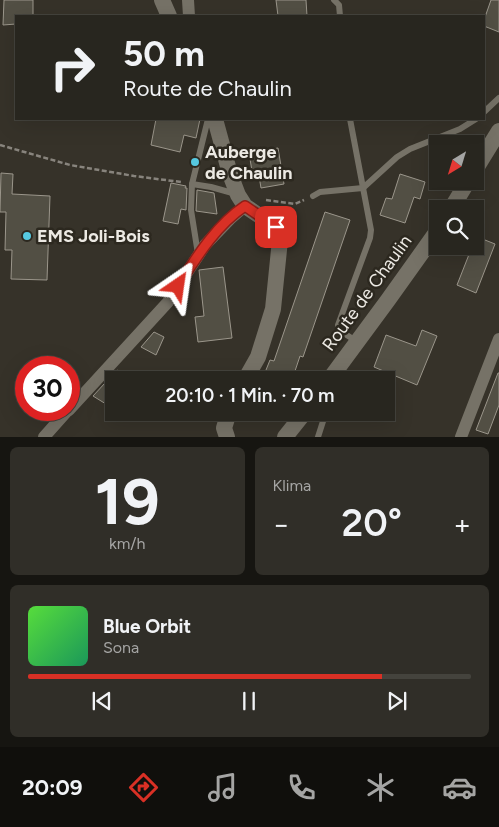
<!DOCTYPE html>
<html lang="de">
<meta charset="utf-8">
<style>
:root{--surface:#28261f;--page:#302e28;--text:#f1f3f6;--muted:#a5a5a4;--line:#44433d;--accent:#d93025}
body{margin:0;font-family:Figtree,sans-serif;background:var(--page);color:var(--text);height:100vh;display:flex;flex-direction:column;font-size:19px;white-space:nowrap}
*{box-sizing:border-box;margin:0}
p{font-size:16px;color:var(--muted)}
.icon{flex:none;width:28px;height:28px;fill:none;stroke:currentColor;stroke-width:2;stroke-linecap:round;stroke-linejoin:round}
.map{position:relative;height:437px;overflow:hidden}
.drawer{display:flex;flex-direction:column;gap:10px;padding:10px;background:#161511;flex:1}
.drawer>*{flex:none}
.top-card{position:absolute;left:15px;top:15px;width:470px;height:105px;border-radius:0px;box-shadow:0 5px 20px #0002,0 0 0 1px var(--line);background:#28261f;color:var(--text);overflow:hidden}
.needle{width:32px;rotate:218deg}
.tools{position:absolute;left:429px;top:135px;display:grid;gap:10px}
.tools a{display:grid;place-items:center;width:55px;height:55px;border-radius:0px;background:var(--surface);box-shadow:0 5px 20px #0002,0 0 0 1px var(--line);font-size:25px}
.speed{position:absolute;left:15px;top:356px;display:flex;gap:10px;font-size:25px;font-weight:700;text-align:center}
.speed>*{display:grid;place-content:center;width:65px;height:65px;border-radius:50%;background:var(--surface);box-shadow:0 5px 20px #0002,0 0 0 1px var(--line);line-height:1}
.speed .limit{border:8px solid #d22;background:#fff;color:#111}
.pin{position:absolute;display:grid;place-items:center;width:42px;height:42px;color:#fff;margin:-21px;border-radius:10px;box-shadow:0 2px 8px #0006}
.me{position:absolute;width:55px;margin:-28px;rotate:32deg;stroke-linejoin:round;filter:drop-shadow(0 0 4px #0008)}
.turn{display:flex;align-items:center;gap:18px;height:105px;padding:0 25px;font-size:22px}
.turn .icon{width:65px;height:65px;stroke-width:2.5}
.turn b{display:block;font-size:35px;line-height:42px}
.big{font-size:38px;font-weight:600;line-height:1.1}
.drawer .widget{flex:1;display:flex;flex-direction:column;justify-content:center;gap:8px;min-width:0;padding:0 18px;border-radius:8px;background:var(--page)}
.drawer .dial{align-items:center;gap:0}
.dial b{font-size:65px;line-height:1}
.song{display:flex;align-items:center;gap:15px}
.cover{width:60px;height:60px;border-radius:8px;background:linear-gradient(135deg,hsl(110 70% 55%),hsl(150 70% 35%))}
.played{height:5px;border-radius:2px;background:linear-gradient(90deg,var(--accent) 80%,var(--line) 80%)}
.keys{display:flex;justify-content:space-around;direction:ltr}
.heat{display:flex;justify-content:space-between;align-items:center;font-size:28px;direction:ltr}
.drawer .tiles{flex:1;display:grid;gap:10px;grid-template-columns:1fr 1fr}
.widget:last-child{grid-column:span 2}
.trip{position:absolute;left:105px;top:371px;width:290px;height:50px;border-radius:0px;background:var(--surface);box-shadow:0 5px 20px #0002,0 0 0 1px var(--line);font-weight:600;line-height:50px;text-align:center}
.tab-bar{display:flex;height:80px;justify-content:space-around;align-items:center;background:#100f0c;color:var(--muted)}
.tab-bar .icon{width:35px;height:35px}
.tab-bar .selected{color:var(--accent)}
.tab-bar b{font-size:22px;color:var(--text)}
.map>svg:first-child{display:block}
</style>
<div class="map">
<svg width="499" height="437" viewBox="0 0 499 437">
<rect width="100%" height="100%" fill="#363229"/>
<g fill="#524f44" stroke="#9b968b">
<path d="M4,0H33V16H16V24L3,25Z"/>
<path d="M276,0H306L307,16H278Z"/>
<path d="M491,0H499V32L484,26V20Z"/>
<path d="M156,119H200L196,138L184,135L180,152L151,145Z"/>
<path d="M278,148L284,184L261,188L258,170L252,171L249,153Z"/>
<path d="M1,173L13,174L12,194L50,196L47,280L11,279L12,250H5L6,212H0Z"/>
<path d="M400,174L425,182L420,199L414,197L405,223L380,215L386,198L392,199Z"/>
<path d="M171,183L186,186L185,188H187L186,210L181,209L178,224L163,221Z"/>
<path d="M197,190L214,193L217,214L196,211Z"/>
<path d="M325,212L350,220L303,357L300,356L292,380H262L270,360L274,361Z"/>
<path d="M480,238L495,244L476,293L457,285L470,252L474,253Z"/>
<path d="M223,267L232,338L198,342L195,317L204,316L199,270Z"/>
<path d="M422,330L437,336L417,385L374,367L386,335L416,346Z"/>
<path d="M154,332L164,337L156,355L141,347Z"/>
<path d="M117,370L133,380H114V409L93,396Z"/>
<path d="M498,373H499V405L488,434L476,430Z"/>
</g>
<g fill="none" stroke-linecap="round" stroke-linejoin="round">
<g stroke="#88847d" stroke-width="2.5" stroke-dasharray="5 2.5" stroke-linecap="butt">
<path d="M0,145L70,165L134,176L181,182"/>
<path d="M266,200L295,204L304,200"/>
</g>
<g stroke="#767267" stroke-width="6">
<path d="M334,0L339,5L340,16"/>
<path d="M484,112L499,98"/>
<path d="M350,119L371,230L370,238L338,325L342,332L356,341"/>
<path d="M192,184L211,187L236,194"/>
<path d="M313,196L320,192L363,188L397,157L410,149L460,129L476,119"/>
<path d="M198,254L191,210L192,184L208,119"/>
<path d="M318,437L326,412"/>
</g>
<g stroke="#767267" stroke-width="12">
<path d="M188,0L189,16"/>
<path d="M69,410L168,302L205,245L230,219L245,206"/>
<path d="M44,437L68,410"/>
<path d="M461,437L499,339"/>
</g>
<g stroke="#767267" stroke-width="16">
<path d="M162,0L169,16"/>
<path d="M215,119L230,174L238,195L245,206L276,227L280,240L273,309L258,357L245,380"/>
<path d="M475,170L499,131"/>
<path d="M451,209L468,181"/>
<path d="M329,380L388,300L438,230"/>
<path d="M227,437L224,428L229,412"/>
<path d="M285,437L305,412"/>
</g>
</g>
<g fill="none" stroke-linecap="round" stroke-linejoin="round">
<defs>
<path id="route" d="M178,286C196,258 216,225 245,206L276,227"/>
</defs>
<use href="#route" stroke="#8d1f18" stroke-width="12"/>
<use href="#route" stroke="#d93025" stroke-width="9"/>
</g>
<g fill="#56c9e1" stroke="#2c281f" stroke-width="2">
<circle cx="195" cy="162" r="5"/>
<circle cx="27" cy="236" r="5"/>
</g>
<g text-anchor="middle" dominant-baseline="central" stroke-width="5" stroke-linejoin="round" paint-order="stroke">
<g font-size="18" font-weight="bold" fill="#ece9e3" stroke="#2c281f" text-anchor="start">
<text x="205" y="152">Auberge<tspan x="205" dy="21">de Chaulin</tspan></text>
<text x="37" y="236">EMS Joli-Bois</text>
</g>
<g font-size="18" fill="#ece9e3" stroke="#2c281f">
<text transform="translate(367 293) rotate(-54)">Route de Chaulin</text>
</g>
</g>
</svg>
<div class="tools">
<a><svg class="needle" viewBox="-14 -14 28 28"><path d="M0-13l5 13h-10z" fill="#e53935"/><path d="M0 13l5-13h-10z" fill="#a5a5a4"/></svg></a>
<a><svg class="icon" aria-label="search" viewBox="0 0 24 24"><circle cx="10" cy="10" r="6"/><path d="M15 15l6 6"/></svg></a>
</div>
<div class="speed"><div class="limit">30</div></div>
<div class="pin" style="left:276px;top:227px;background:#d93025"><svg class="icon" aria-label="arrive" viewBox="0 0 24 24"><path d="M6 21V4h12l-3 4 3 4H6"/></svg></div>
<svg class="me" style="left:178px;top:286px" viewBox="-20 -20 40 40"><path d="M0-17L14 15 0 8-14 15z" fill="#d93025" stroke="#fff" stroke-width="4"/></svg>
<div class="trip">20:10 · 1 Min. · 70 m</div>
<div class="top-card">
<div class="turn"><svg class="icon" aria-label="right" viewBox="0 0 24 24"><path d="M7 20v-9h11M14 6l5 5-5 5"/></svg><div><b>50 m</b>Route de Chaulin</div></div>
</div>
</div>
<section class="drawer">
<div class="tiles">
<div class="widget dial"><b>19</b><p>km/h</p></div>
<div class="widget"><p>Klima</p>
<div class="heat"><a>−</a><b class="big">20°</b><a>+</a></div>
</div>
<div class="widget">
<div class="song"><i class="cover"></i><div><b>Blue Orbit</b><p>Sona</p></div></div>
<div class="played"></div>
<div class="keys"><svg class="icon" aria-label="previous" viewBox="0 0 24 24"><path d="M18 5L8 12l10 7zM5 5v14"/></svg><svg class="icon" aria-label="pause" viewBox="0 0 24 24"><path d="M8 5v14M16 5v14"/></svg><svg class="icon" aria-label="next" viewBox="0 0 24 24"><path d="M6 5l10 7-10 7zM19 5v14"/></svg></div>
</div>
</div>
</section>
<nav class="tab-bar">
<b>20:09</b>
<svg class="icon selected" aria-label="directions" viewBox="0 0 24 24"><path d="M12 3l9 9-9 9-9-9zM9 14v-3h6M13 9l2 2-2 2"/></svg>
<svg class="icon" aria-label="music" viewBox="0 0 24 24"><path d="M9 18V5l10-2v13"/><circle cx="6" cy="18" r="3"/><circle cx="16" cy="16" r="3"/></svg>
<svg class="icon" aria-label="phone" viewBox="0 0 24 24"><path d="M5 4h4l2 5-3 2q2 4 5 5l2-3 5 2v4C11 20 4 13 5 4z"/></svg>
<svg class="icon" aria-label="climate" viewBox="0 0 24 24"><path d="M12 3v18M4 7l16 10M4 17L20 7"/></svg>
<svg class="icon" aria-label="car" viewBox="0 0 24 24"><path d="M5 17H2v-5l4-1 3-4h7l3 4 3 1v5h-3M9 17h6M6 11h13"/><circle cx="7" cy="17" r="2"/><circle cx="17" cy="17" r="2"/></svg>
</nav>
